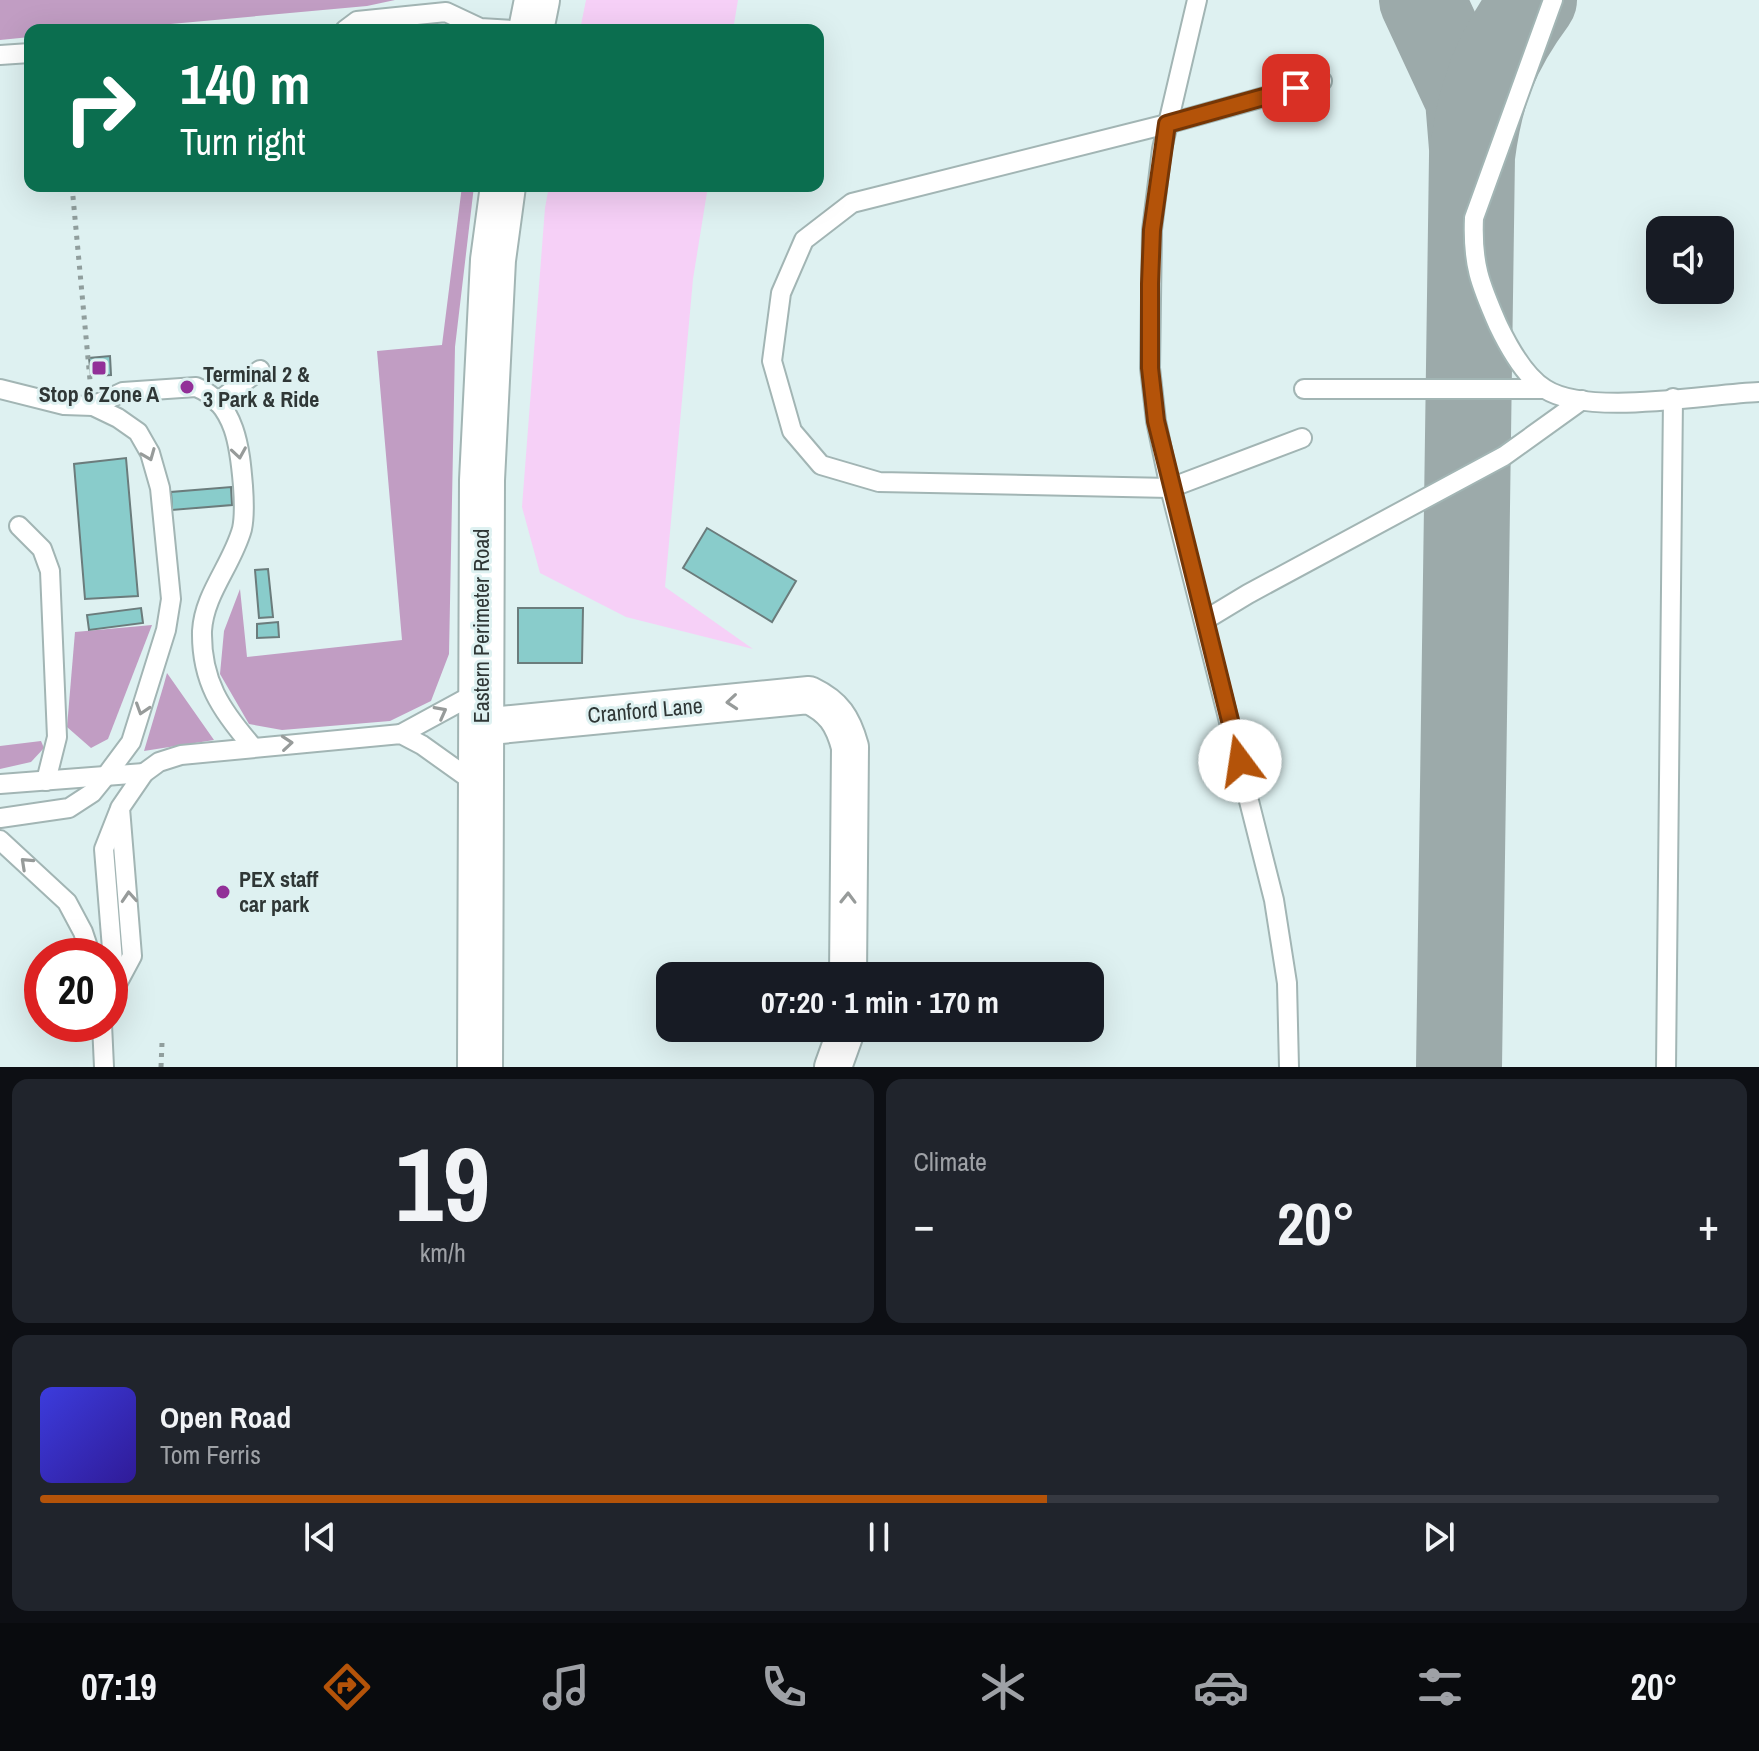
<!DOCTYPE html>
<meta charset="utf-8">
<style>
:root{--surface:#171b24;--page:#20242c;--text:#f1f3f6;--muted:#9ea1a6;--line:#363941;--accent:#b45309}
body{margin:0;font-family:"Archivo Narrow",sans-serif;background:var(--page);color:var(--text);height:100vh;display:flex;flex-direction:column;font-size:30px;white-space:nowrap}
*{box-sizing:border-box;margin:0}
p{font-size:26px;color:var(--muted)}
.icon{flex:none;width:44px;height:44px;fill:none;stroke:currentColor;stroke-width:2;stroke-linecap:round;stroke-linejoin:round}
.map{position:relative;height:1067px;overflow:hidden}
.panel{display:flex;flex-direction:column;gap:12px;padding:12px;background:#0d0f14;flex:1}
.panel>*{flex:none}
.guide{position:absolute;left:24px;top:24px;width:800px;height:168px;border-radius:16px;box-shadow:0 8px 32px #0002;background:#0b6e4f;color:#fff;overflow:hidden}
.buttons{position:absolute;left:1646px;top:216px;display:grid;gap:16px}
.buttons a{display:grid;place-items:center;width:88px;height:88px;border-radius:16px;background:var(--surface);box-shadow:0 8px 32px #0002;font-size:40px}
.speed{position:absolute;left:24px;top:938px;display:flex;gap:16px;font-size:40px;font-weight:700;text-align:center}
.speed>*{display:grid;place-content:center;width:104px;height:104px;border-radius:50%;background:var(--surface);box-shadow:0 8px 32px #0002;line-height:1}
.speed .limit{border:12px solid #d22;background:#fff;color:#111}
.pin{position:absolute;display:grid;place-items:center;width:68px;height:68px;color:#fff;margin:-34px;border-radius:16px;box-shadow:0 4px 12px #0006}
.me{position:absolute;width:88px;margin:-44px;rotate:346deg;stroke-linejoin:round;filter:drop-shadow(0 0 6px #0008)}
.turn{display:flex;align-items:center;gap:28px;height:168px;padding:0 24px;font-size:36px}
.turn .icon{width:104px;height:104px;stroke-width:2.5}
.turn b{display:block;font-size:56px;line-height:68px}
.big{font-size:60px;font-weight:800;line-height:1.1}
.panel .widget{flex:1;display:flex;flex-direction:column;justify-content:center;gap:12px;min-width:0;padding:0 28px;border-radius:16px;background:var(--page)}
.panel .dial{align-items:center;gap:0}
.dial b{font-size:104px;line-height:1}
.song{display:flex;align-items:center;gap:24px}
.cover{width:96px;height:96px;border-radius:12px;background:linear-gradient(135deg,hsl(240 70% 55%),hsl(250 70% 35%))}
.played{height:8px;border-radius:4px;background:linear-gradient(90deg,var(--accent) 60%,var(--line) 60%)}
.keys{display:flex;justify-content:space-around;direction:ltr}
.heat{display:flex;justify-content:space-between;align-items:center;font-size:44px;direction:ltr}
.panel .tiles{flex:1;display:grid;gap:12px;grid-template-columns:1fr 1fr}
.widget:last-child{grid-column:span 2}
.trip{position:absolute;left:656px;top:962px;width:448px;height:80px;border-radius:16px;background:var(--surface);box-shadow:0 8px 32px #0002;font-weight:800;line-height:80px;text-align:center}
.menu{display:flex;height:128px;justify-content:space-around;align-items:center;background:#090b0e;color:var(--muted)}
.menu .icon{width:56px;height:56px}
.menu .selected{color:var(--accent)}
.menu b{font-size:36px;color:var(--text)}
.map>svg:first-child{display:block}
</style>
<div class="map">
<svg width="1759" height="1067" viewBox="0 0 1759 1067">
<rect width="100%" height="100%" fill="#def1f1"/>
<g fill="#f6d0f7">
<path d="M586,0H738L733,30H580Z"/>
<path d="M549,186H708L693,279L665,587L753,649L626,617L540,573L522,507L545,208Z"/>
</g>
<g fill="#c19dc3">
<path d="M0,0H395L367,6L105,30H30V37L0,40Z"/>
<path d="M462,186H474L455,347L449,654L431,701L390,721L282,730L249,724L220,674L224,631L240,589L247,657L402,640L377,351L442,345Z"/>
<path d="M152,625L108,739L91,748L67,727L75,632Z"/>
<path d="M167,673L214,740L144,751L164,684Z"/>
<path d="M41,741L44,748L31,762L0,769V746Z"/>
</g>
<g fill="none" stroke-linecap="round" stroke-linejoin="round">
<g stroke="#9caaaa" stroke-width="86">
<path d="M1422,0L1468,99L1472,148"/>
<path d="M1459,1067L1472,156C1480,93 1496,51 1534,0"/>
</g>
</g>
<g fill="#89cccb" stroke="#6b7c7c" stroke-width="2">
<path d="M110,356L111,375L91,376L89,358Z"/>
<path d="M126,458L138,596L85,599L74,464Z"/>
<path d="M231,487L232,505L172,510L171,492Z"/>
<path d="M707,528L796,581L772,622L683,568Z"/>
<path d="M268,569L273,617L259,618L255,570Z"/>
<path d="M141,608L143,623L89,630L87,615Z"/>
<path d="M518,608H583L582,663H518Z"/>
<path d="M278,622L279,637L257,638V624Z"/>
</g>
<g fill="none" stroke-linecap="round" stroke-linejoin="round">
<defs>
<g id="service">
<path d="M1197,0L1162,149L1152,230L1150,368L1156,421L1170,488L1274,900L1287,983L1289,1067"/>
<path d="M1553,0L1474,218C1472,264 1480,284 1498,325C1508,346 1524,376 1545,389C1589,417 1706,394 1759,392"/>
<path d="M345,30L357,21L446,12L480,28L512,30"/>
<path d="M0,55L30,53"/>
<path d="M0,389L64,405L93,406L118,418L138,432L150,453L160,488L171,599L166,630L131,742L105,777L92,793L69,808L0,818"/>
<path d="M1304,389H1544"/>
<path d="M217,402L260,370"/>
<path d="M93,406L123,392L196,387C236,403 240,449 243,486C244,500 245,515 242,529C232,565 204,594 202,631C201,681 221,710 252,746"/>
<path d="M1302,438L1170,488L879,482L821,465L792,431L772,361L781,293L804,240L852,203L1167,124L1322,81"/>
<path d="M19,526L42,549L50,571L57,737L46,781"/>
<path d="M1205,620L1248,594L1504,456L1582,400"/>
<path d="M401,734L480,691"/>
<path d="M0,784L144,773"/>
<path d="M0,840L67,902L83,932L91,956"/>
<path d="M115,986L104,849L119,811"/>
<path d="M110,997L132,956L120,808L144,773L159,762L181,755L401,734L422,745L478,785"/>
<path d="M102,1024L104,1067"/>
<path d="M1666,1067L1673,398"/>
</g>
<g id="minor">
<path d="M480,727L809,695C834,707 843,721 850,747L848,976"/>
<path d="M833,1067L847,1028"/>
</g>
<g id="tertiary">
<path d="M531,30L537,0"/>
<path d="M480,1067L482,480L493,260L503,186"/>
</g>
</defs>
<use href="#service" stroke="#a2b5b4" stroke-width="22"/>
<use href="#minor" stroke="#a2b5b4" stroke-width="40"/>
<use href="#tertiary" stroke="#a2b5b4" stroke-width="48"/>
<g stroke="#909e9d" stroke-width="5" stroke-dasharray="4 6" stroke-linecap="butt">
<path d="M72,186L90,380"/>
<path d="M161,1067L162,1043"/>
</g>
<use href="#service" stroke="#fff" stroke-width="18"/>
<use href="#minor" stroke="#fff" stroke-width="36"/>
<use href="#tertiary" stroke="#fff" stroke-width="44"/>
</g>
<defs><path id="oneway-chevron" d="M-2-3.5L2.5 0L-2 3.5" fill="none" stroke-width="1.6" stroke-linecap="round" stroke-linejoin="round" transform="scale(2)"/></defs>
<g stroke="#979b9a">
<use href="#oneway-chevron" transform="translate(239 453) rotate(81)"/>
<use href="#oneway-chevron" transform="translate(149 455) rotate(68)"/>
<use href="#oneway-chevron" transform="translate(732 702) rotate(175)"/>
<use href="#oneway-chevron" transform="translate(142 709) rotate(108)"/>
<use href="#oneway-chevron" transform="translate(441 712) rotate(-28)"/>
<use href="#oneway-chevron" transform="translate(287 743) rotate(-5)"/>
<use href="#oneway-chevron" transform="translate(26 863) rotate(-137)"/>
<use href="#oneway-chevron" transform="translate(129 897) rotate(-94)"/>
<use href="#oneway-chevron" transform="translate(848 898) rotate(-89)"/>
</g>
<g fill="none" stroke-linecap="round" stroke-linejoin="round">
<defs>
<path id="route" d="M1240,761L1156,421L1150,368V284L1152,230L1167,124L1296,88"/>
</defs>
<use href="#route" stroke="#753606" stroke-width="20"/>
<use href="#route" stroke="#b45309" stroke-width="14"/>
</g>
<g fill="#923098" stroke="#def1f1" stroke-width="3">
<rect x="91" y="360" width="16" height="16" rx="4"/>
<circle cx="187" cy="387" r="8"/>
<circle cx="223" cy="892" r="8"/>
</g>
<g text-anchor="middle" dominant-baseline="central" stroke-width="6" stroke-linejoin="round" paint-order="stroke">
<g font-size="22" font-weight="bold" fill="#2f3736" stroke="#def1f1" text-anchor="start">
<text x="203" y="374">Terminal 2 &amp;<tspan x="203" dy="25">3 Park &amp; Ride</tspan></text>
<text x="99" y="394" text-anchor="middle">Stop 6 Zone A</text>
<text x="239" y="879">PEX staff<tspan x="239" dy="25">car park</tspan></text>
</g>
<g font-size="22" fill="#2f3736" stroke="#def1f1">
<text transform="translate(481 626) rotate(-90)">Eastern Perimeter Road</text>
<text transform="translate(645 710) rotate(-5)">Cranford Lane</text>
</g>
</g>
</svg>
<div class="buttons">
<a><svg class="icon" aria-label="sound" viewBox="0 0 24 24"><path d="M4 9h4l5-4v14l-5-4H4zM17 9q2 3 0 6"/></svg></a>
</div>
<div class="speed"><div class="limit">20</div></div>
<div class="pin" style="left:1296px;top:88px;background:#d93025"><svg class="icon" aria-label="arrive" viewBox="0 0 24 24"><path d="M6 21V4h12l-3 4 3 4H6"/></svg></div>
<svg class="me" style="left:1240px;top:761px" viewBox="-20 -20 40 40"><circle r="19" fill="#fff"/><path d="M0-13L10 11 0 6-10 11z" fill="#b45309"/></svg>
<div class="trip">07:20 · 1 min · 170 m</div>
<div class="guide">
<div class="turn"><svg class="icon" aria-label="right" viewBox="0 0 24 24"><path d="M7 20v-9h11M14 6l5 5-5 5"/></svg><div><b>140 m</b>Turn right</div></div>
</div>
</div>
<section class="panel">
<div class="tiles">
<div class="widget dial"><b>19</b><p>km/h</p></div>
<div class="widget"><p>Climate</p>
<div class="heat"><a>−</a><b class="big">20°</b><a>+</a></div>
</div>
<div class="widget">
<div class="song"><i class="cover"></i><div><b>Open Road</b><p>Tom Ferris</p></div></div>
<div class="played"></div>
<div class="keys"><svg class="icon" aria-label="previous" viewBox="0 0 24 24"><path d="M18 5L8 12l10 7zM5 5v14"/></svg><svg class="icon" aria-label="pause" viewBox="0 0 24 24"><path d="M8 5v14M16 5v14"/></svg><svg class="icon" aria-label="next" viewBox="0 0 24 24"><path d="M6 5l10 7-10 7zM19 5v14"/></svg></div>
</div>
</div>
</section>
<nav class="menu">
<b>07:19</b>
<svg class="icon selected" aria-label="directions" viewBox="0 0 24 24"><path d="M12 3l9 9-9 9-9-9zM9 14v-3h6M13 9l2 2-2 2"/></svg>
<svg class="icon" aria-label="music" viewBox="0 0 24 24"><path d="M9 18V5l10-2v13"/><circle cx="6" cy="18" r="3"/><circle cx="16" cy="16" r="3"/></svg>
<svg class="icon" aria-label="phone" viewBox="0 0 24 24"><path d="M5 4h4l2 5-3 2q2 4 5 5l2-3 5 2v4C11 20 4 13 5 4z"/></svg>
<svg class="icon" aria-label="climate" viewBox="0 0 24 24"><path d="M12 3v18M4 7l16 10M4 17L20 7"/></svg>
<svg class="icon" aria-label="car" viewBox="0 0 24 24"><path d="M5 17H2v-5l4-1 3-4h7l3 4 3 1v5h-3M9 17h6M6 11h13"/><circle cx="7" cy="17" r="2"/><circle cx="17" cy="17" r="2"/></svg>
<svg class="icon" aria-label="filters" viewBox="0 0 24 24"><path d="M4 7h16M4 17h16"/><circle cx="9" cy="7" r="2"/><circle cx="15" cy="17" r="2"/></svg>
<b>20°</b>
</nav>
